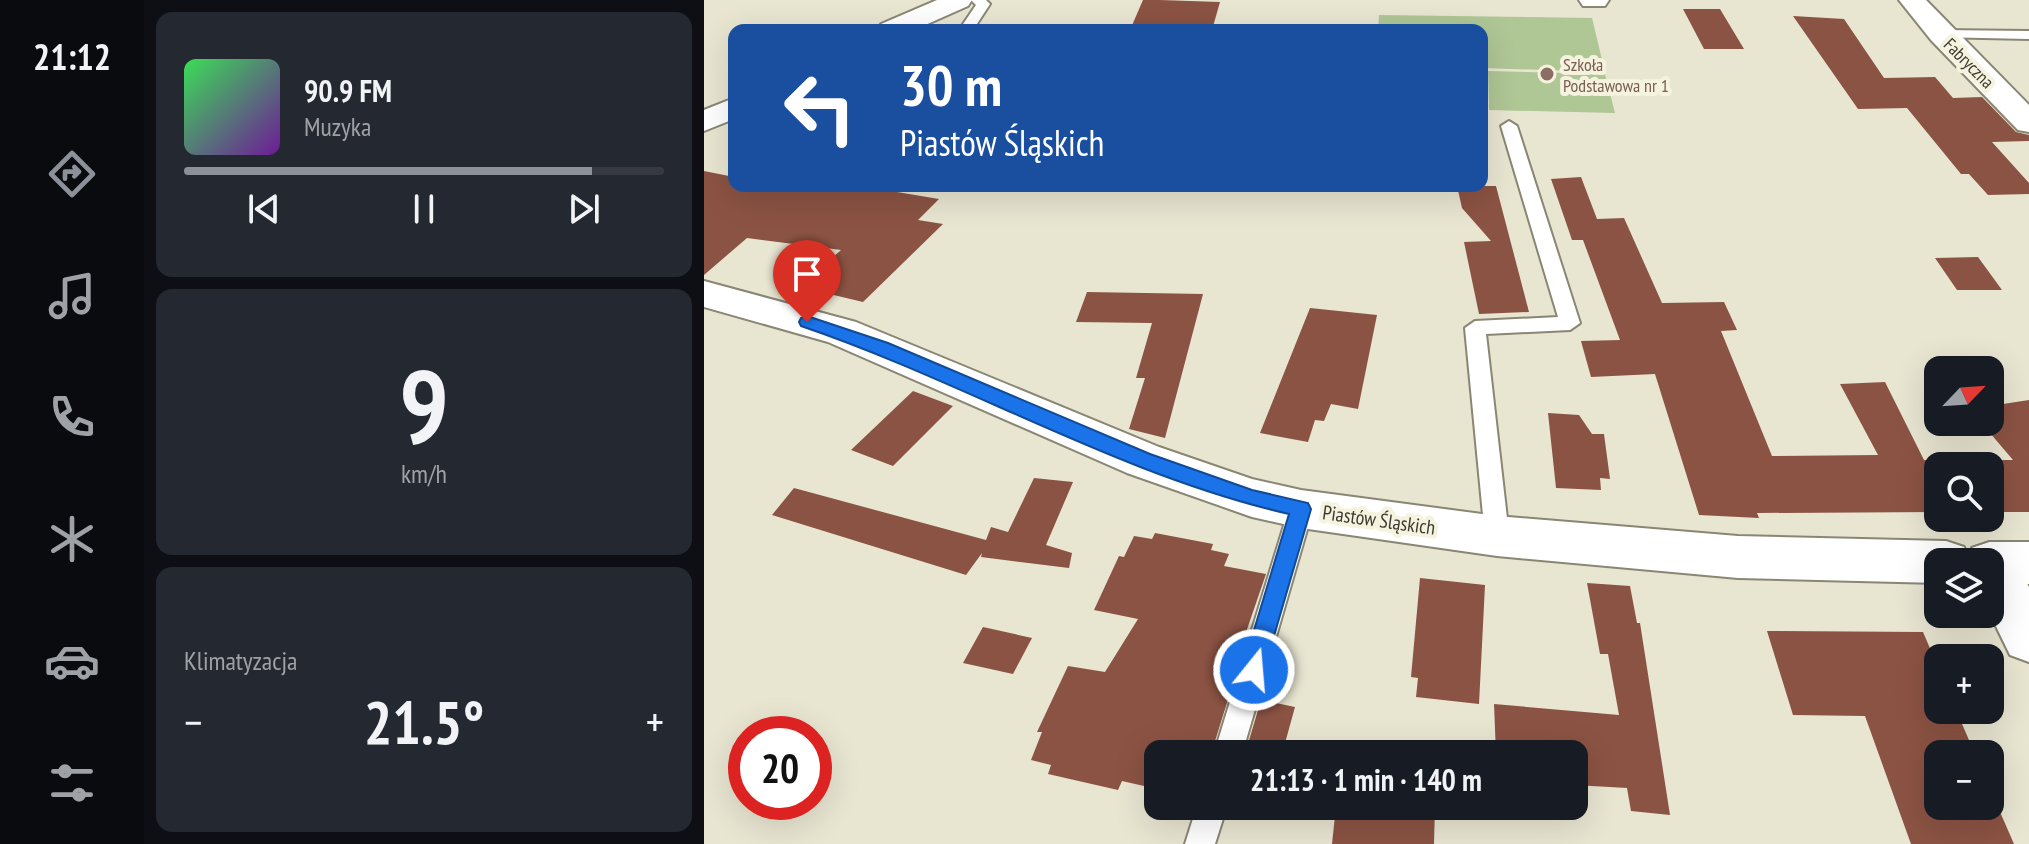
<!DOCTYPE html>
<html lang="pl">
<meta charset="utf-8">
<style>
:root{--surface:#171b24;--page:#242831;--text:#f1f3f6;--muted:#9ea1a6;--line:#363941;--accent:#8c9099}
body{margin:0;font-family:"PT Sans Narrow",sans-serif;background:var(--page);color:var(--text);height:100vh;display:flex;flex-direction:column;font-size:30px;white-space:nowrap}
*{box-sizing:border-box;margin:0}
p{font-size:26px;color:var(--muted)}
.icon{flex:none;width:44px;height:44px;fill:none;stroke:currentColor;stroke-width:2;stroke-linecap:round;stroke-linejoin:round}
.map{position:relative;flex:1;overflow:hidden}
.drawer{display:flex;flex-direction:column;gap:12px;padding:12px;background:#0d0f14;width:560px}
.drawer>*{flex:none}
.hud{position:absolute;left:24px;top:24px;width:760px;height:168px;border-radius:16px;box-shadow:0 8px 32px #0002;background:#1a4fa0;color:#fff;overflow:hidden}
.needle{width:52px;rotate:65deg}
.controls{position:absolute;left:1220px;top:356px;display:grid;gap:16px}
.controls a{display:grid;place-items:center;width:80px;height:80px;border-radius:16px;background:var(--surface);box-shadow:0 8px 32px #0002;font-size:40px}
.speed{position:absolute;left:24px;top:716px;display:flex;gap:16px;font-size:40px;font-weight:700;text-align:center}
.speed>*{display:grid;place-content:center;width:104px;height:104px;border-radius:50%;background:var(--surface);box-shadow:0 8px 32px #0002;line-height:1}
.speed .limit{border:12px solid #d22;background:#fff;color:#111}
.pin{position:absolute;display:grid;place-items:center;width:68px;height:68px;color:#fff;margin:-82px -34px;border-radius:50% 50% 50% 0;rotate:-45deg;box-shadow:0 0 8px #0007}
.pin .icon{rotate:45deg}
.me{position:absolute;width:88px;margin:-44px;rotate:17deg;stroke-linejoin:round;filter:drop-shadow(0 0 6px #0008)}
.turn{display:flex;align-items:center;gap:28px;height:168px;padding:0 40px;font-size:36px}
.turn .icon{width:104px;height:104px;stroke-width:2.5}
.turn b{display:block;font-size:56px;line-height:68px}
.big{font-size:60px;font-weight:700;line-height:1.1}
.drawer .tile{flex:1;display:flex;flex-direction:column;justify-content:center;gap:12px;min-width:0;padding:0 28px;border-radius:16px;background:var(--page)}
.drawer .dial{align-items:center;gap:0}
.dial b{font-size:104px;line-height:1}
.song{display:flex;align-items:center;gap:24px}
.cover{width:96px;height:96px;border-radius:12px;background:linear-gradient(135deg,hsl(130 70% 55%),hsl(280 70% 35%))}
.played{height:8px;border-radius:4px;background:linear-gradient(90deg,var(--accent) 85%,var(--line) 85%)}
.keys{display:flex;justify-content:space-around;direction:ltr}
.heat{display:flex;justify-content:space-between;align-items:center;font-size:44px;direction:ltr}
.trip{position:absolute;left:440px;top:740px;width:444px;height:80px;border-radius:16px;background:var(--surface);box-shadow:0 8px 32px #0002;font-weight:700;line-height:80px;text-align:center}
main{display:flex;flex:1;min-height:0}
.tab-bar{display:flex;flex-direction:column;width:144px;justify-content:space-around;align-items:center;background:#090b0e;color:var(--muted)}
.tab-bar .icon{width:56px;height:56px}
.tab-bar .selected{color:var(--accent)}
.tab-bar b{font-size:36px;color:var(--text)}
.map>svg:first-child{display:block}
</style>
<main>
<nav class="tab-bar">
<b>21:12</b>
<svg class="icon selected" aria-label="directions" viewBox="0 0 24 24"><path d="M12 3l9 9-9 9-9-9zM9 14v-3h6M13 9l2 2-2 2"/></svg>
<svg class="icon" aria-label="music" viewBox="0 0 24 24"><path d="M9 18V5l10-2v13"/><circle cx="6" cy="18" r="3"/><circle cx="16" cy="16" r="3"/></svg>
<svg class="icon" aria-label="phone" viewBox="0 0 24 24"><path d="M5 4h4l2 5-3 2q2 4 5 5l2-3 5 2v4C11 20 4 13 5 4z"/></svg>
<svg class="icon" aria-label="climate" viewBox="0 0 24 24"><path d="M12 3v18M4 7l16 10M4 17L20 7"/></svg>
<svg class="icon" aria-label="car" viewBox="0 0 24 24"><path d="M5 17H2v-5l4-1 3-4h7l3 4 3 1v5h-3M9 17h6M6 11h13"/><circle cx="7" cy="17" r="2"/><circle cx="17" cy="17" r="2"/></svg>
<svg class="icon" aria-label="filters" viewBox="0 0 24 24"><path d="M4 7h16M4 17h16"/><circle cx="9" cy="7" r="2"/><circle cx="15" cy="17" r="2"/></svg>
</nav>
<section class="drawer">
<div class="tile">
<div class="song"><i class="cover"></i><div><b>90.9 FM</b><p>Muzyka</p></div></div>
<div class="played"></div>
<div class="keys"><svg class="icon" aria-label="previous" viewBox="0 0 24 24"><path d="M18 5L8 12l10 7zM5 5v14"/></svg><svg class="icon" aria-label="pause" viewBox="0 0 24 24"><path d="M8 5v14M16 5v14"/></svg><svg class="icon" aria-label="next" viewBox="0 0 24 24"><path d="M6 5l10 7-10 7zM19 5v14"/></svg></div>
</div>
<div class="tile dial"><b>9</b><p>km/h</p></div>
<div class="tile"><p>Klimatyzacja</p>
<div class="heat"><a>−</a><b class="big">21.5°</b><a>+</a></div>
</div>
</section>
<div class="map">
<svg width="1325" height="844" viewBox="0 0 1325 844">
<rect width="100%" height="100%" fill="#e8e5d1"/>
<g fill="#afc695">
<path d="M675,15L888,18L901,72L778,68V30H674Z"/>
<path d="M784,71L901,74L911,113L785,110Z"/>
</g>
<g fill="#8b5343">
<path d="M439,0H456L516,2L508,30H426Z"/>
<path d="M979,9H1016L1040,49H1000Z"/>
<path d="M1089,16L1140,19L1180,78L1231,77L1249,98L1278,97L1312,132L1325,135V141L1288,142L1325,183V194L1284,195L1265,174H1257L1203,108L1154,109Z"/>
<path d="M0,171L30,177V186H157L235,199L214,220L239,224L159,302L96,287L137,250L43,238L0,275Z"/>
<path d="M877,177L893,219L920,218L958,303L1020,302L1033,330L1017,331L1068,456L1174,455L1136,384L1181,382L1220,460H1309L1286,433V406L1325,400V512H1286V466H1234V512L1053,513L1055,518L995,515L951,374L887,377L877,341L916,340L879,240H868L847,179Z"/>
<path d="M753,186H792L825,312L775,314L760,242L787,241L758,208Z"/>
<path d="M1274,257L1298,290H1253L1231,258Z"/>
<path d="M383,292L499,294L461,438L425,429L441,378H432L448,323L372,322Z"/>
<path d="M606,308L673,315L654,409L627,404L620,421L611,420L604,442L556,433Z"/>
<path d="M209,391L249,406L189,466L147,450Z"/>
<path d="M844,413L875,415L888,434H900L906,479L896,478L897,490L852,488Z"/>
<path d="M330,478L369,482L342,545L368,553L365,568L277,557L278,553L262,575L68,515L90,488L282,540L287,527L304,532Z"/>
<path d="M451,533L509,544L507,550L525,554L520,566L562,574L526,679L523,692L526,693L507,754H454V771L443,768L440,786L418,781L414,790L344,774L347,765L327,760L338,732H333L364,666L401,672L434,619L390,610L415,556L420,557L430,536L448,539Z"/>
<path d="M716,578L781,585L775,704L712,697L714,678L707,677Z"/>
<path d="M883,583L926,586L933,623H936L966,815L927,811L923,788L870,785V754H792L790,704L915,715L904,654H896Z"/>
<path d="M279,627L328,638L309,674L259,663Z"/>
<path d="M1063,631L1219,632L1234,667V710H1252L1271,754H1234V806H1286V789L1310,844H1207L1161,716L1089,715Z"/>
<path d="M557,700L591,707L578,754H541Z"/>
<path d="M637,742L732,749V754H636Z"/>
<path d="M632,806H731L730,844H628Z"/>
</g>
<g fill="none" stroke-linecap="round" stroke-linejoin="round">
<defs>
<g id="lane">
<path d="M267,0H282L286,4L269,30H255L272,5Z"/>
<path d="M1237,30L1325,31V39L1232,37V31Z"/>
<path d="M805,121L813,126L876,323L866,330L782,334L805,536L802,543L793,546L784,543L781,536L761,328L771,321L854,317L797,126Z"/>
<path d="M597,499L605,502L609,509L538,754H510L585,509L589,502Z"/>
<path d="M493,806H523L511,844H481Z"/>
</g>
<g id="street">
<path d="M233,0H268L264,6L210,30H173L177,24Z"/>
<path d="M875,0H905L901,6H879Z"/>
<path d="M30,98V119L0,131V110Z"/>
<path d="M1286,542L1304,548L1325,587V662L1306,655L1286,614V562H1262L1268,548Z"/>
</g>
<g id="secondary">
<path d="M1195,0H1222L1325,105V132L1314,130L1227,40Z"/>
<path d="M0,281L152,322L455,447L548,479L597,490L793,516L1034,536L1242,541L1260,547L1264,556L1268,548L1286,542H1325V584H1286V562H1234V583L1034,578L793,556L597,528L548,517L423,473L124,342L0,307Z"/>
</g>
</defs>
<use href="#lane" stroke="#898674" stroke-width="4"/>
<use href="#street" stroke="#898674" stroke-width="4"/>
<use href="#secondary" stroke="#898674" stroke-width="4"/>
<use href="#lane" fill="#fff" fill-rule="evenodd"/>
<use href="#street" fill="#fff" fill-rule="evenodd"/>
<use href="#secondary" fill="#fff" fill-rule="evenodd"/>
</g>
<path fill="#1a73e8" stroke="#114b97" stroke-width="2" d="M103,316L184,343L446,454L548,490L604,503L607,509L558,677L550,680L542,677L538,670L585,514C415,475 262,382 97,326L95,322L97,318Z"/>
<circle fill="#8d6e63" stroke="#f5f2de" stroke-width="3" cx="843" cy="74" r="8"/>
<g text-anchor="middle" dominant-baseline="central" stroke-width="8" stroke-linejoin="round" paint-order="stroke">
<g font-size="18" fill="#3c3b33" stroke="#f5f2de">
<text transform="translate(1265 63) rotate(45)">Fabryczna</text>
</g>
<g font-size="18" fill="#785e54" stroke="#f5f2de" text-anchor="start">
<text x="859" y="64">Szkoła<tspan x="859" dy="21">Podstawowa nr 1</tspan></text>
</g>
<g font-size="20" fill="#3c3b33" stroke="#f5f2de">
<text transform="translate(675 520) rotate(8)">Piastów Śląskich</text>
</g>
</g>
</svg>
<div class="controls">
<a><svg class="needle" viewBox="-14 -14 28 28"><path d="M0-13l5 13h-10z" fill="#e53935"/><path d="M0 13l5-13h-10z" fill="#9ea1a6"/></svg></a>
<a><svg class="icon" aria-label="search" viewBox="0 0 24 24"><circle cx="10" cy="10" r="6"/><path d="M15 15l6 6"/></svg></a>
<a><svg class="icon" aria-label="layers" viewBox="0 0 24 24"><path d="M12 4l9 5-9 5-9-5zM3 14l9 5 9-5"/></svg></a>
<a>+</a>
<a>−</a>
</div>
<div class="speed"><div class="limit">20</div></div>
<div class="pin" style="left:103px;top:322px;background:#d93025"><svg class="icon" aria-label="arrive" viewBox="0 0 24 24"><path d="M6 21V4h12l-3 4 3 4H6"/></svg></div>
<svg class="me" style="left:550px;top:670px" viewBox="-20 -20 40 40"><circle r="17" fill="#1a73e8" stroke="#fff" stroke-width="3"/><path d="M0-11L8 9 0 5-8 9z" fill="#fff"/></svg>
<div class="trip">21:13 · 1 min · 140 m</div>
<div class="hud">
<div class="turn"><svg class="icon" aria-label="left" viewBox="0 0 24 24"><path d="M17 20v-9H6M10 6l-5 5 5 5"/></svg><div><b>30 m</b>Piastów Śląskich</div></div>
</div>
</div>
</main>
